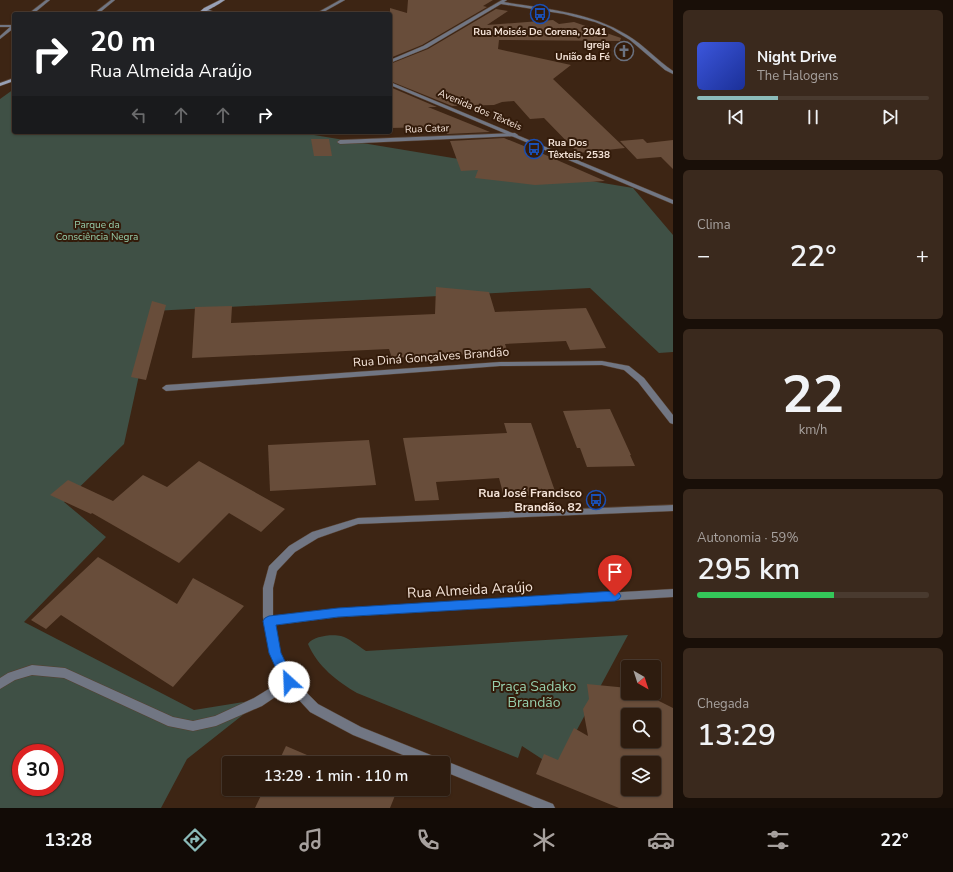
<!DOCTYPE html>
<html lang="pt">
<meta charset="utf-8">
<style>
:root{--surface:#2e1c0f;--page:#3a291d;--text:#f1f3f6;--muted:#a7a19e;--line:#493a2f;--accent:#8bbbb9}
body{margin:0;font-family:"Nunito Sans",sans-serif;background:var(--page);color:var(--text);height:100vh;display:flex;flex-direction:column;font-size:15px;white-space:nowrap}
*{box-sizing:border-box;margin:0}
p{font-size:13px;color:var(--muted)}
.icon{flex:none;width:22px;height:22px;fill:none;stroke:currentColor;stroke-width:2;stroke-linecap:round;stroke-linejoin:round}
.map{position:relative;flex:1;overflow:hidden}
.details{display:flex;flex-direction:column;gap:10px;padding:10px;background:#190f08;width:280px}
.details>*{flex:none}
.guide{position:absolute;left:12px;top:12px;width:380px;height:122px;border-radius:4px;box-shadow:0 1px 3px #0004,0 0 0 1px var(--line);background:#202124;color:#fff;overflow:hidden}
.needle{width:26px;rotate:141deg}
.fabs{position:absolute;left:621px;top:660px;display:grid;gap:8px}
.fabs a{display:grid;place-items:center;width:40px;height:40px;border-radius:4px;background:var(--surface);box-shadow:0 1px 3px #0004,0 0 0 1px var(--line);font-size:20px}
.speed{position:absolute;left:12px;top:744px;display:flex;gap:8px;font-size:20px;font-weight:700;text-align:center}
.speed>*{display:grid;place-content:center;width:52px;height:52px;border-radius:50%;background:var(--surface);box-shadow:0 1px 3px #0004,0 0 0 1px var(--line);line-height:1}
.speed .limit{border:6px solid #d22;background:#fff;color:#111}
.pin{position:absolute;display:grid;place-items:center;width:34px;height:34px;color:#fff;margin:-41px -17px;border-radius:50% 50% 50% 0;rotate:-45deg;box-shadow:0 0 4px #0007}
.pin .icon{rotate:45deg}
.me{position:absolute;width:44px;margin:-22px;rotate:335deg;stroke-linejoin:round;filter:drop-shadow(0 0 3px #0008)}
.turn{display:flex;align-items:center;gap:14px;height:84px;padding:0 12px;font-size:18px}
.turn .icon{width:52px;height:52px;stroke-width:2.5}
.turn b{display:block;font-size:28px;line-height:34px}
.lanes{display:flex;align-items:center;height:38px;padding:0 12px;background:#0003;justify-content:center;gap:20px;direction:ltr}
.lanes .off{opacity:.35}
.big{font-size:30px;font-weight:600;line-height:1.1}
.details .card{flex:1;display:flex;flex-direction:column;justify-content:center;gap:6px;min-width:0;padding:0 14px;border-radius:6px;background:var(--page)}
.details .dial{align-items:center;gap:0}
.dial b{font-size:52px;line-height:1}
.song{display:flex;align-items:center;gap:12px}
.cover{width:48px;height:48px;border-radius:6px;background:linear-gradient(135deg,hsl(230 70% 55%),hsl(230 70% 35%))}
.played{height:4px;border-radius:2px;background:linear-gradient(90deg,var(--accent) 35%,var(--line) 35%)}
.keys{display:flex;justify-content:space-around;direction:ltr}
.heat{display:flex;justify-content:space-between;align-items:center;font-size:22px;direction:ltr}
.charge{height:6px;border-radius:3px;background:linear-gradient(90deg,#34c759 59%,var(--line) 0)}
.trip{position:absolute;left:222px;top:756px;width:228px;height:40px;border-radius:4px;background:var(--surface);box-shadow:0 1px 3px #0004,0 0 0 1px var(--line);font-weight:600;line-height:40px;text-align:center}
.tabs{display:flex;height:64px;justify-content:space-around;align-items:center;background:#120b06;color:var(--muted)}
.tabs .icon{width:28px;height:28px}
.tabs .on{color:var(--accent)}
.tabs b{font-size:18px;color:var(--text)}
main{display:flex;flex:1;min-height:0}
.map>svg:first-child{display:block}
</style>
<main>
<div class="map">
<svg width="673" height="808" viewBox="0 0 673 808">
<rect width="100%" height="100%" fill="#3d2514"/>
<g fill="#3f5045" fill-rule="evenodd">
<path d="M14,89V132H296L633,188L673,235V352L659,353L590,288L153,311L124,444L64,502L106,537L24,622L194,710L263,699L187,759L161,808H0V99ZM21,753H55V787H21Z"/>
<path d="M628,635L558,765L542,759L522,746L518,758L357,693C337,681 318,667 308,644C313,636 332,634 341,636C349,638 358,646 366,651Z"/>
</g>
<g fill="#684d3a" fill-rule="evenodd">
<path d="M408,0H493L483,6L487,7L422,45L390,58V8L407,13Z"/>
<path d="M496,9L508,11L487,25L553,20L559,24L574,22L621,38L620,41L499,40L498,49L571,65L553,79L625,148L578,153L544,118L530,119L514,101L502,102L494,105L452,106L390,81V64L428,49Z"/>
<path d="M390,87L437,107H428L490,132L447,134L446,131H435L434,127L390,128Z"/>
<path d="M504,138L541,153L605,181L535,185L475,178L478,170L461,171L450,141Z"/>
<path d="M311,139H329L332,156H314Z"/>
<path d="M643,139L647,143L673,140V169L661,157L637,159L620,141Z"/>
<path d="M436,287L489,292L495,312L586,308L606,348L570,350L566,341L505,344L508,353H493V356H470V354L392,358L389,349L192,358L195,307L232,306L231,323L435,314Z"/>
<path d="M152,301L166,305L146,380L131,377Z"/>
<path d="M610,409L631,455H630L635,466L587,467L580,448H577L563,411Z"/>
<path d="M504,423H531L556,494L504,497L499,478L436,482L439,500L415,501L403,438L507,433Z"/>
<path d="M369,440L376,485L270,491L268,445Z"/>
<path d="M199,461L285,509L261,532L229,513L179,563L92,513L91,514L50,495L68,480L113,501L143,475L167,487Z"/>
<path d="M98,557L177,604L193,578L244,606L173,687L61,615L46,629L31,620Z"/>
<path d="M587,684L628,688V693H643L673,708V808H619L536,774L544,754L558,760L574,728L588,736L583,709L589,699ZM628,715H654V741H628ZM628,763H654V789H628Z"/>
<path d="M286,746L314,758L312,763H278Z"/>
<path d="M264,789H386L396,793L390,808H255Z"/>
</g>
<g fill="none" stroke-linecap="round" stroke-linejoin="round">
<defs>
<path id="service" d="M32,665L65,668L173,717L193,721L215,716L254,698L285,679L289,677L293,679L294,682L293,685L262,706L216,726L193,731L168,726L64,678L32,675L15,680L0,689V678L8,673Z"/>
<g id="minor">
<path d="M46,0H50L33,14H28Z"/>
<path d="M111,0H115L98,14H93Z"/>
<path d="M340,0H345L320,14H315Z"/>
<path d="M502,0H507L504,2C546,9 590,12 627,35C644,45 657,60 673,71V74L665,70L630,40L610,28L595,22L564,14L501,4L427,48L390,63V60L423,46Z"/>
<path d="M0,25H14V28L0,39V36L10,27H0Z"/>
<path d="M515,133L518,135L517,136L340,144L337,142L340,140Z"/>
<path d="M602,361L629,366L644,378L673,415V424L670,423L638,382L624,370L602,365L500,366L166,391L162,388L166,385L500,362Z"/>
<path d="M673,505V511L358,524L318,538L295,552L277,571L273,588V616L338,609L673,589V597L338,617L275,625L280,653L293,679L318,704L361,727L553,804L555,808H534L443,771V763H423L353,735L310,712L285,685L270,653L263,617V588L269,566L289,546L312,532L358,518Z"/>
</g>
<g id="tertiary">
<path d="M204,8L220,14H214L204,10Z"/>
<path d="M390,82L673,200V204L390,85Z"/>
</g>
<g id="secondary">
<path d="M220,0H225C219,4 203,14 197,14L204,8Z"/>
<path d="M14,78V81L0,86V83Z"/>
</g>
</defs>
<use href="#service" stroke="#57402f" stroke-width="1"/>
<use href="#minor" stroke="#57402f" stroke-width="1"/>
<use href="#tertiary" stroke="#57402f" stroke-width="1"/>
<use href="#secondary" stroke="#57402f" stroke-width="1"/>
<use href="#service" fill="#717683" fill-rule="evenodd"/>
<use href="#minor" fill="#717683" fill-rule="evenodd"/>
<use href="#tertiary" fill="#717683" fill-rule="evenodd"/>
<use href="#secondary" fill="#98a0b5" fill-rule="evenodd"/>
</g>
<path fill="#1a73e8" stroke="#114b97" d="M615,591L619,593L621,596L619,599L615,601L338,617L276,625L281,653L295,682L293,686L289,688L284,686L269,653L263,621L265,618L269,616L338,608Z"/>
<defs>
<symbol id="bus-ring" viewBox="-11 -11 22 22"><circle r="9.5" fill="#331b0a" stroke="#1a4fb4" stroke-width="1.5"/><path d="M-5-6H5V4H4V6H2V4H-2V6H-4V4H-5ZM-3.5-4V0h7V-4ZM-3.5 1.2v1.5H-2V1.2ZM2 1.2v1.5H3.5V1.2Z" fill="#1a4fb4"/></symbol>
<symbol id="church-ring" viewBox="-11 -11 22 22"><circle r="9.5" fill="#331b0a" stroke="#6b7280" stroke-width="1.5"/><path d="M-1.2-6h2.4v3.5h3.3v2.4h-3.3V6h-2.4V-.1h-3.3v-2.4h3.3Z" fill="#6b7280"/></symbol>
</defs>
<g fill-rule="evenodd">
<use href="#bus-ring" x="529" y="3" width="22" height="22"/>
<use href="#church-ring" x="613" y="40" width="22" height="22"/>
<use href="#bus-ring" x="523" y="138" width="22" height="22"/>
<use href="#bus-ring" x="585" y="489" width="22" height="22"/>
</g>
<g text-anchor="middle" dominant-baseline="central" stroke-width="4" stroke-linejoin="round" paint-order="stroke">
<g font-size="10" font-weight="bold" fill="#f4e3d8" stroke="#331b0a">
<text x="540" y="32">Rua Moisés De Corena, 2041</text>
<text x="610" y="45" text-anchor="end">Igreja<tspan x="610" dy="12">União da Fé</tspan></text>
<text x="548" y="143" text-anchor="start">Rua Dos<tspan x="548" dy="12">Têxteis, 2538</tspan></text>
</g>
<g font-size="10" fill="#f4e3d8" stroke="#331b0a">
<text transform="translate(480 110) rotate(23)">Avenida dos Têxteis</text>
<text transform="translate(427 129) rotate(-2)">Rua Catar</text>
</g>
<g font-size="10" fill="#97cfad" stroke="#331b0a">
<text x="97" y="225">Parque da<tspan x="97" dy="12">Consciência Negra</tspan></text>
</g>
<g font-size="12" fill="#f4e3d8" stroke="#331b0a">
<text transform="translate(431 357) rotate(-4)">Rua Diná Gonçalves Brandão</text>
</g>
<g font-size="12" font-weight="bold" fill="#f4e3d8" stroke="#331b0a" text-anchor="end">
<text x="582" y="493">Rua José Francisco<tspan x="582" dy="14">Brandão, 82</tspan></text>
</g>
<g font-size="14" fill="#f4e3d8" stroke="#331b0a">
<text transform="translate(470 590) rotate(-3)">Rua Almeida Araújo</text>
</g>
<g font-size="14" fill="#97cfad" stroke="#331b0a">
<text x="534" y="686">Praça Sadako<tspan x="534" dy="16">Brandão</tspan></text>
</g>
</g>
</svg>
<div class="fabs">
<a><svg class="needle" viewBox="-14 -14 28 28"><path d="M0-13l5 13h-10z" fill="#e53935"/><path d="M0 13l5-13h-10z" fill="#a7a19e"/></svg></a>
<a><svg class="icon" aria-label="search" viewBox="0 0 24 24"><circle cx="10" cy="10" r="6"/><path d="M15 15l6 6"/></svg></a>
<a><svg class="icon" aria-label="layers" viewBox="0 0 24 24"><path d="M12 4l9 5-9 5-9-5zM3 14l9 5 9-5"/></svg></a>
</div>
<div class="speed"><div class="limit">30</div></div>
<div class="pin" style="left:615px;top:596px;background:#d93025"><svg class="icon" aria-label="arrive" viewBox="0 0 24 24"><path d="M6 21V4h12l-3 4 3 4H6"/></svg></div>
<svg class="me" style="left:289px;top:682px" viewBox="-20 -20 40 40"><circle r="19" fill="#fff"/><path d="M0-13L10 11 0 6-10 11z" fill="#1a73e8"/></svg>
<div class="trip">13:29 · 1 min · 110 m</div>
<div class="guide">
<div class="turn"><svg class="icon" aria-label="right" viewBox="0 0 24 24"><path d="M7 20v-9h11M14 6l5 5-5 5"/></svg><div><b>20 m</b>Rua Almeida Araújo</div></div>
<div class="lanes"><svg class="icon off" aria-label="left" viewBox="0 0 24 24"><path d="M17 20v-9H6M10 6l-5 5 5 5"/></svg><svg class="icon off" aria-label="ahead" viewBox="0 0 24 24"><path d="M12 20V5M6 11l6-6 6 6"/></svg><svg class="icon off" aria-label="ahead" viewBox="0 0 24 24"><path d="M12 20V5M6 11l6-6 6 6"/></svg><svg class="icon" aria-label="right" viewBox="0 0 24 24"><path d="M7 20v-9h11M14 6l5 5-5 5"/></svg></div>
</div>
</div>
<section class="details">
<div class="card">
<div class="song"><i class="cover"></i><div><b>Night Drive</b><p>The Halogens</p></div></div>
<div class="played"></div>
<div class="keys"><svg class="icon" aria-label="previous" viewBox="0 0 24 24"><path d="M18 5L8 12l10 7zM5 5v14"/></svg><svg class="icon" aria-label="pause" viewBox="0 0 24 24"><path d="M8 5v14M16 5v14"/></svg><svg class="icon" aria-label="next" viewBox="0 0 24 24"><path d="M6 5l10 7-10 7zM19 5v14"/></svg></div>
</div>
<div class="card"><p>Clima</p>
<div class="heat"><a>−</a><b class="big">22°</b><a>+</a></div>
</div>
<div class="card dial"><b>22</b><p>km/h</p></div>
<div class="card"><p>Autonomia · 59%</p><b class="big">295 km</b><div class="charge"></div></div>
<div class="card"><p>Chegada</p><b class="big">13:29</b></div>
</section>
</main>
<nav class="tabs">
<b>13:28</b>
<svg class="icon on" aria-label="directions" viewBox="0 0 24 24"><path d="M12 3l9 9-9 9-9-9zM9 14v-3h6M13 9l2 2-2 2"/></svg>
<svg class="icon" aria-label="music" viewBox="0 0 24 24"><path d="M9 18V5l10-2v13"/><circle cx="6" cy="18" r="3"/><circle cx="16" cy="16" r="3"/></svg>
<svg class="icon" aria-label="phone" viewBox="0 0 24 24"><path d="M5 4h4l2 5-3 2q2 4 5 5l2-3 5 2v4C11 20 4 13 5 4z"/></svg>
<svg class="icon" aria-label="climate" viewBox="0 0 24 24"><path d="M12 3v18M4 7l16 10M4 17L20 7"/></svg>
<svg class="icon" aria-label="car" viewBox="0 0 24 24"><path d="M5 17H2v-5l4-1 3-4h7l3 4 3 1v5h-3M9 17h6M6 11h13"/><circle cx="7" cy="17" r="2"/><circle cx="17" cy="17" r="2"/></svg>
<svg class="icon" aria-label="filters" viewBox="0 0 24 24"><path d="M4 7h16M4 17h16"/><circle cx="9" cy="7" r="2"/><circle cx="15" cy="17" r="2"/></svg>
<b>22°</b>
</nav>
